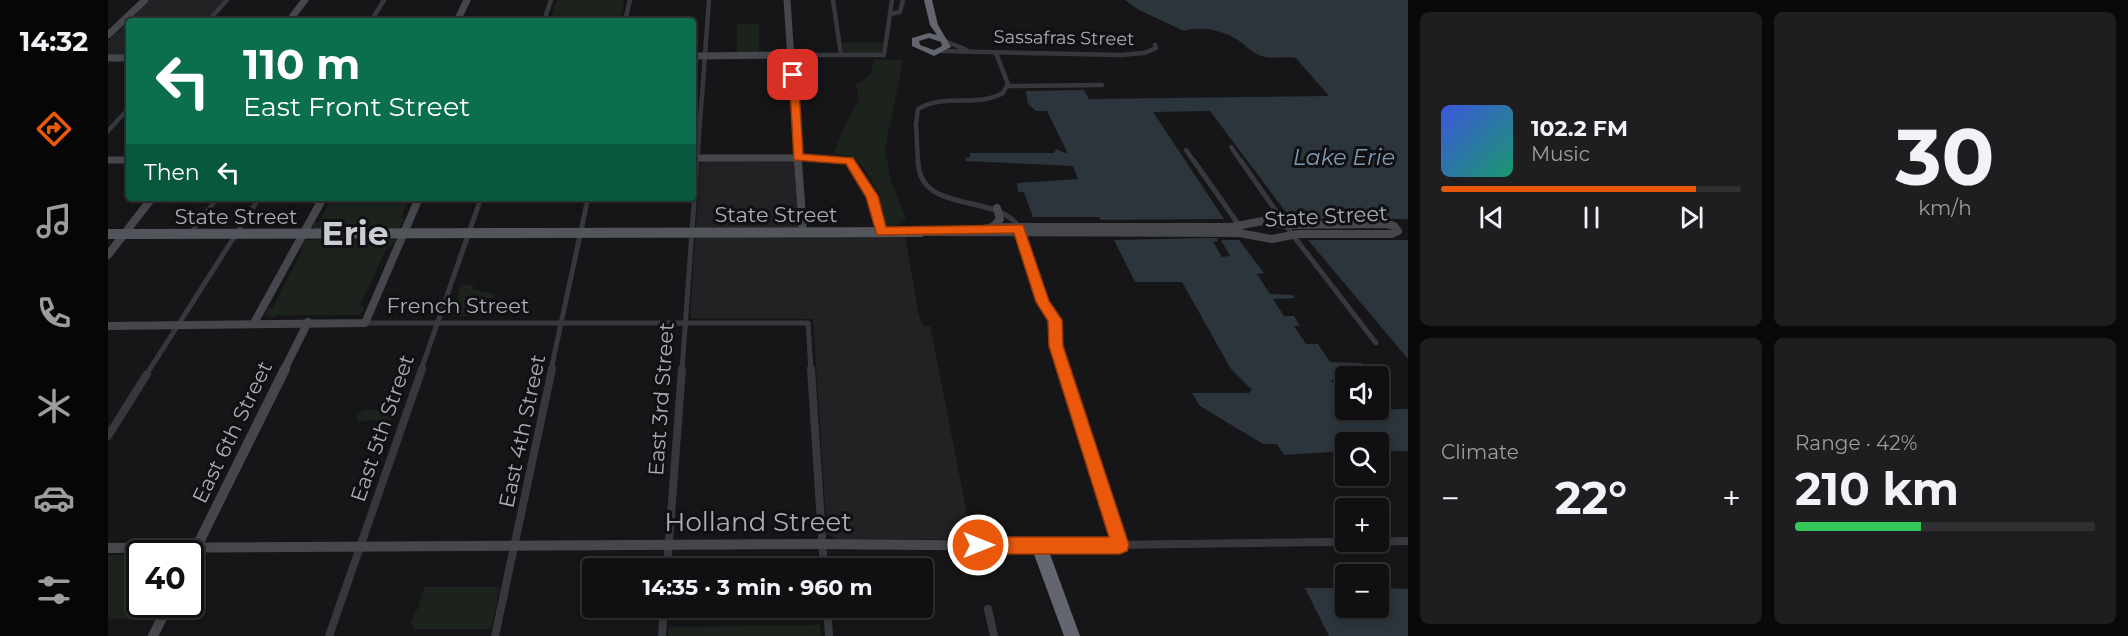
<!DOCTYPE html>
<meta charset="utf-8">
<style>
:root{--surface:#101012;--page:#1e1e20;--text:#f1f3f6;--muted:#9c9d9f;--line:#303032;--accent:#ea580c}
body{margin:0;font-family:Montserrat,sans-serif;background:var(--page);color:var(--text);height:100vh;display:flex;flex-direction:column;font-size:22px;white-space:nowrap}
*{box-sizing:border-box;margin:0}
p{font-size:20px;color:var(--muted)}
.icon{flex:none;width:33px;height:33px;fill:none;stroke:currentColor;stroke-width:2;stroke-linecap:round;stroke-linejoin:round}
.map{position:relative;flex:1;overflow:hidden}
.drawer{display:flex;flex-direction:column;gap:12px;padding:12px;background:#09090a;width:720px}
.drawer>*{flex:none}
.top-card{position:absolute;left:18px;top:18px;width:570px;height:183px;border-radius:6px;box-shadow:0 3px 9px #0003,0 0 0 2px var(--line);background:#0b6e4f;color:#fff;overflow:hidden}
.buttons{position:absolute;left:1227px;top:366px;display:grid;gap:12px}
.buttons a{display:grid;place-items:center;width:54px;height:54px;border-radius:6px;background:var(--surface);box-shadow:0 3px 9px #0003,0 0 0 2px var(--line);font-size:30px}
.speed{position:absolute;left:18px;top:540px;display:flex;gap:12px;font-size:30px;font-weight:700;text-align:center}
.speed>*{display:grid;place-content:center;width:78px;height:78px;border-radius:50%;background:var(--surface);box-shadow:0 3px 9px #0003,0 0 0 2px var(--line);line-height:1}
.speed .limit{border:3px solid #111;border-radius:9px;background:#fff;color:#111}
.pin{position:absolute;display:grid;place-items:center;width:51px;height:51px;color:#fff;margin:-26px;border-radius:12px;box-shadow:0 3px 9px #0006}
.me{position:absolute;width:66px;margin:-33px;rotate:90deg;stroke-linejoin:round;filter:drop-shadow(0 0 4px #0008)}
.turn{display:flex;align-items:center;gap:21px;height:126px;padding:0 18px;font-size:27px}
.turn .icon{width:78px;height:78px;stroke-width:2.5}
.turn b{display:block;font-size:42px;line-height:51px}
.then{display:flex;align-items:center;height:57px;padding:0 18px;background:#0003;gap:12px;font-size:22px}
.big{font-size:45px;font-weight:700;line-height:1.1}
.drawer .tile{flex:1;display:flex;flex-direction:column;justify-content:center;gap:9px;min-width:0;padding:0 21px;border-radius:9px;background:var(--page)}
.drawer .dial{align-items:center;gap:0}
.dial b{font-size:78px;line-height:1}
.song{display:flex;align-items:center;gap:18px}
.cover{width:72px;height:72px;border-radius:9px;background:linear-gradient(135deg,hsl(230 70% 55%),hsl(160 70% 35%))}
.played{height:6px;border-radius:3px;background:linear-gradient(90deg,var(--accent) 85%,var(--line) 85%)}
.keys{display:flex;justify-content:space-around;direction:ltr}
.heat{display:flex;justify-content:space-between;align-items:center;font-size:33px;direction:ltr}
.charge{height:9px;border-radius:4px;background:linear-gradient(90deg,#34c759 42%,var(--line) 0)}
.drawer .tiles{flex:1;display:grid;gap:12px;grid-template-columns:repeat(2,1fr)}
.trip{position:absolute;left:474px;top:558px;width:351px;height:60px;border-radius:6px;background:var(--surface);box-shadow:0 3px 9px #0003,0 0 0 2px var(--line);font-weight:700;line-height:60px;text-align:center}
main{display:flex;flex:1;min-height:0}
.tabs{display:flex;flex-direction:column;width:108px;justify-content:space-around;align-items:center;background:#060607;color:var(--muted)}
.tabs .icon{width:42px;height:42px}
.tabs .active{color:var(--accent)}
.tabs b{font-size:27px;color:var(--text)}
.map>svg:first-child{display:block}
</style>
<main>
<nav class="tabs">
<b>14:32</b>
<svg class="icon active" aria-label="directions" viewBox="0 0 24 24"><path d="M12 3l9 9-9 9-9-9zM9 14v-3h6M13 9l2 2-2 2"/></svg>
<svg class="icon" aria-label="music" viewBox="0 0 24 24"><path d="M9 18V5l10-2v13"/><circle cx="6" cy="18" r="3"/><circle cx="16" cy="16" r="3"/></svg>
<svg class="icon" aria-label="phone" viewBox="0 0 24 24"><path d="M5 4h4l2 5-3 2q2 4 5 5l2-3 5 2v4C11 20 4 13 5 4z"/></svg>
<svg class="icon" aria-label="climate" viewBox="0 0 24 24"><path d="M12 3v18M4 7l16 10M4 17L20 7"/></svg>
<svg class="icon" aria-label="car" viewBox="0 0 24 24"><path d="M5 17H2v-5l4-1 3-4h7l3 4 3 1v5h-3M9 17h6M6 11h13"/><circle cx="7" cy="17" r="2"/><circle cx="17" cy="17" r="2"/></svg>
<svg class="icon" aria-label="filters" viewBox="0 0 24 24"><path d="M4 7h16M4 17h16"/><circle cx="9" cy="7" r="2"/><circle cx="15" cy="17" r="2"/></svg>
</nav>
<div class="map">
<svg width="1300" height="636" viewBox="0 0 1300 636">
<rect width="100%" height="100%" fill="#161618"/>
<g fill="#222225">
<path d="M42,0H117L98,21H21V56H0V41Z"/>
<path d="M595,161L686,162L691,237L797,236L811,316L815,326H822L864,539L730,540L719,534L705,319L582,318L592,165Z"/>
</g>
<g fill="#1c231d">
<path d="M449,0H516L512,21H442Z"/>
<rect x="629" y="24" width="22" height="30"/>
<path d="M776,42L774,53H736L734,43Z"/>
<path d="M767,59L795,60L777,149L783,181L798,218L788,226L776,225L767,196L772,195C759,174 752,152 727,155V149L738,122L751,100L748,85L761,76Z"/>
<path d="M224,198H301L293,218L297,220L290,228L204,229L206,223L211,222Z"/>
<path d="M276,238L287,240L284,246L279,247L252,306L257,309L251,315H170L167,317L157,315L159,308L165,307L195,249L192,248L197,240Z"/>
<path d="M353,284L366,285L364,289L387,294L386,298H373L364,316H345Z"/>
<path d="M256,410H289L286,420L250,421L248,415Z"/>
<path d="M31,554L32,604L53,605L46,619H0V555Z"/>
<path d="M316,587H392L383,629H307L302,622L310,608Z"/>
<path d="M712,625L713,636H560V627Z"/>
</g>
<g fill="#2c353c">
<path d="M1017,0H1300V219H1183L1102,111L1045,112L1116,219L993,220L991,217H925L916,192H910L909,183L970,179L965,166L858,161V158L862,157V153H946L948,149L960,154L939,111H928L920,104L918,91L976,90L981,99L1221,96L1188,58C1177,56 1167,59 1157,57C1147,55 1141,49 1134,43C1120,31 1093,25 1076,31L1031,10Z"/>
<path d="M1096,238H1109L1110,241L1105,242L1114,257L1122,256L1113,240H1131L1156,273L1149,274L1162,294L1185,295L1187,298L1165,299L1176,316H1186L1192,326H1186L1198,344H1210L1222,362L1254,363L1263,376L1223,380L1238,410L1300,409V451H1271L1270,442H1238L1237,451L1176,455L1169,444H1155L1092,406L1084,393H1141L1144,390L1123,369L1074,282H1027L1006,240Z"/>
<path d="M1200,240H1300V359Z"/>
<path d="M1197,588H1237L1238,608H1270L1271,588L1300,589V636H1221Z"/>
</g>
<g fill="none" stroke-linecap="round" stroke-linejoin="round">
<g stroke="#37383d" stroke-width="4.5">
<path d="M725,0L733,55"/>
<path d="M783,14L792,12L795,0"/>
<path d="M100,21L119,0"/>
<path d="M263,21L276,0"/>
<path d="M436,21L443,0"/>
<path d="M517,21L522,0"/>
<path d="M837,41L859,50"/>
<path d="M834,51L1013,55L1036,53L1048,48L1047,45"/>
<path d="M683,55H776L784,0"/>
<path d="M900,86L994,85"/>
<path d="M0,131L21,108"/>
<path d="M1123,147L1134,163"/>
<path d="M1078,150L1087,163"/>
<path d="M690,158L741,160L743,163"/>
<path d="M589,163L601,0"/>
<path d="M810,163L808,124L810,109C837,93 868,108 895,93L900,84L888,53"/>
</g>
<g stroke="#37383d" stroke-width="5">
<path d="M742,161L764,197L773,232"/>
<path d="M810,161C811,211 878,195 906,221C915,230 928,283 934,298C936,306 945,313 947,321C949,329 947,337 948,344C949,353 953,362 956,370"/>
<path d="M1086,161L1133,228"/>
<path d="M1133,161L1184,234L1268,343"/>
<path d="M82,234L105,204"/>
<path d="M257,323H700L703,370"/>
<path d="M42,369L151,198"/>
<path d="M313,370L373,198"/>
<path d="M443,370L480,198"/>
<path d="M574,370L589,161"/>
</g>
<g stroke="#37383d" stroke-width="8">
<path d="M703,369L716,568"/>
<path d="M955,369L1013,545"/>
<path d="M0,436L39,374"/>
<path d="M931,546L1300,541"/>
<path d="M559,568L574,369"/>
<path d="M719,608L721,636"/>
<path d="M880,609L886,636"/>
<path d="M221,636L314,369"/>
<path d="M387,636L444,369"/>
<path d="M554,636L556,608"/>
</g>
<g stroke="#45474d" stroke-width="7">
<path d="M679,0L690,163"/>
<path d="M181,21L197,0"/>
<path d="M349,21L359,0"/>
<path d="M0,35L37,0"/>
<path d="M585,56L683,55"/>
<path d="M0,58H21"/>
<path d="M585,158H690"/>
<path d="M0,160H21"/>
</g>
<g stroke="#45474d" stroke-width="8">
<path d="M690,161L695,232"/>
<path d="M885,227L892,219L889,208"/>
<path d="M813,232L1131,233L1164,239L1190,234H1284L1290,231L1286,226L1278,224L1178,225L1155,221L1123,227H885L867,231"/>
<path d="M0,255L44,198"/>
<path d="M146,323L215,198"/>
<path d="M0,326L257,323L311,198"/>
<path d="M176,370L200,322"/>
</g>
<g stroke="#45474d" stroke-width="10">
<path d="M0,548L701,544L931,546"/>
<path d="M82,560L177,369"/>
<path d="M45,636L61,604"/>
</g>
<path stroke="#53555c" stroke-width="10" d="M0,234L813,232"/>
<g fill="#63666e" fill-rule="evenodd">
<path d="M816,0H824L830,25L843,47L826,56L804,46V38L821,33L829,35L822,25ZM821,38L833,42L834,46L826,50L812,45L811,41Z"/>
<path d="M931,539L936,541L939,546L972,636H956L923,546L926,541Z"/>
</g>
</g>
<path fill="#ea580c" stroke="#983908" stroke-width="1.5" d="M681,72L690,75L695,154L745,158L770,196L778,227L915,225L941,301L954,320L955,346L1021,545L1019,551L1012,554H870L864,551L862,545L864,539L870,537H1001L941,346L940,321L928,302L906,233L769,235L758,197L738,164L686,160Z"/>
<g text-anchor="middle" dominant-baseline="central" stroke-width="6" stroke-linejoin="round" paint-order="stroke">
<g font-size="18" fill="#a8adb8" stroke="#111113">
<text transform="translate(956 38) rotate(1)">Sassafras Street</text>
</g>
<g font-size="21" fill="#a8adb8" stroke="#111113">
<text x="668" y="214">State Street</text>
<text x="128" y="216">State Street</text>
<text transform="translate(1218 216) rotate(-3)">State Street</text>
<text x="350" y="305">French Street</text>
<text transform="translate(553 399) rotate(-86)">East 3rd Street</text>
<text transform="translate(274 428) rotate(-71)">East 5th Street</text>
<text transform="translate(414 431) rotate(-78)">East 4th Street</text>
<text transform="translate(124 432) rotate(-64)">East 6th Street</text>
</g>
<g font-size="22" font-style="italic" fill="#7f9bb3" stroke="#111113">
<text x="1236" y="157">Lake Erie</text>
</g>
<g font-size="26" fill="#a8adb8" stroke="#111113">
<text x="650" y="522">Holland Street</text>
</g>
<g font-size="33" font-weight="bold" fill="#c9ccd4" stroke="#111113">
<text x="247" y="233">Erie</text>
</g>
</g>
</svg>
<div class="buttons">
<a><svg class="icon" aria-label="sound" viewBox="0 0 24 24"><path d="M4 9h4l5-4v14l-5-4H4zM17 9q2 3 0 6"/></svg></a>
<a><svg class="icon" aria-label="search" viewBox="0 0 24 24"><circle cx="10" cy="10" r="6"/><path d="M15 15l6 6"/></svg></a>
<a>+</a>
<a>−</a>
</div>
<div class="speed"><div class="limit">40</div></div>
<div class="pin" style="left:685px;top:75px;background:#d93025"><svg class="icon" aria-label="arrive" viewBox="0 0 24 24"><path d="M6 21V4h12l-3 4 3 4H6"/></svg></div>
<svg class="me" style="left:870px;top:545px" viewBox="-20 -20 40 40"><circle r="17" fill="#ea580c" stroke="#fff" stroke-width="3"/><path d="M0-11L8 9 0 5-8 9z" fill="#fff"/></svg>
<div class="trip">14:35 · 3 min · 960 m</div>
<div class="top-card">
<div class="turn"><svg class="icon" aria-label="left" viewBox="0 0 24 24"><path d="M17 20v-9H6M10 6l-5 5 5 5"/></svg><div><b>110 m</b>East Front Street</div></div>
<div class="then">Then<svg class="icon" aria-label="left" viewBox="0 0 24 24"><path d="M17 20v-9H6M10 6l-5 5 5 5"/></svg></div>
</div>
</div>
<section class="drawer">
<div class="tiles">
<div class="tile">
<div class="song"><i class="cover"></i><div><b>102.2 FM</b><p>Music</p></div></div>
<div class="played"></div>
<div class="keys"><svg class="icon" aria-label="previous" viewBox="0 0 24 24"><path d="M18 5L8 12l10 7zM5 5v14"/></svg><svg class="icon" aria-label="pause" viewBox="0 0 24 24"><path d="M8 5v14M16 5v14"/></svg><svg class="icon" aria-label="next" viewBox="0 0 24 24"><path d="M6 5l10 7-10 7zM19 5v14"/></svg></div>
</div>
<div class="tile dial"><b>30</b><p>km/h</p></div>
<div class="tile"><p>Climate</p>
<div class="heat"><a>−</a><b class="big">22°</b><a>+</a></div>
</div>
<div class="tile"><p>Range · 42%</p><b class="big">210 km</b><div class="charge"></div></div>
</div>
</section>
</main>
